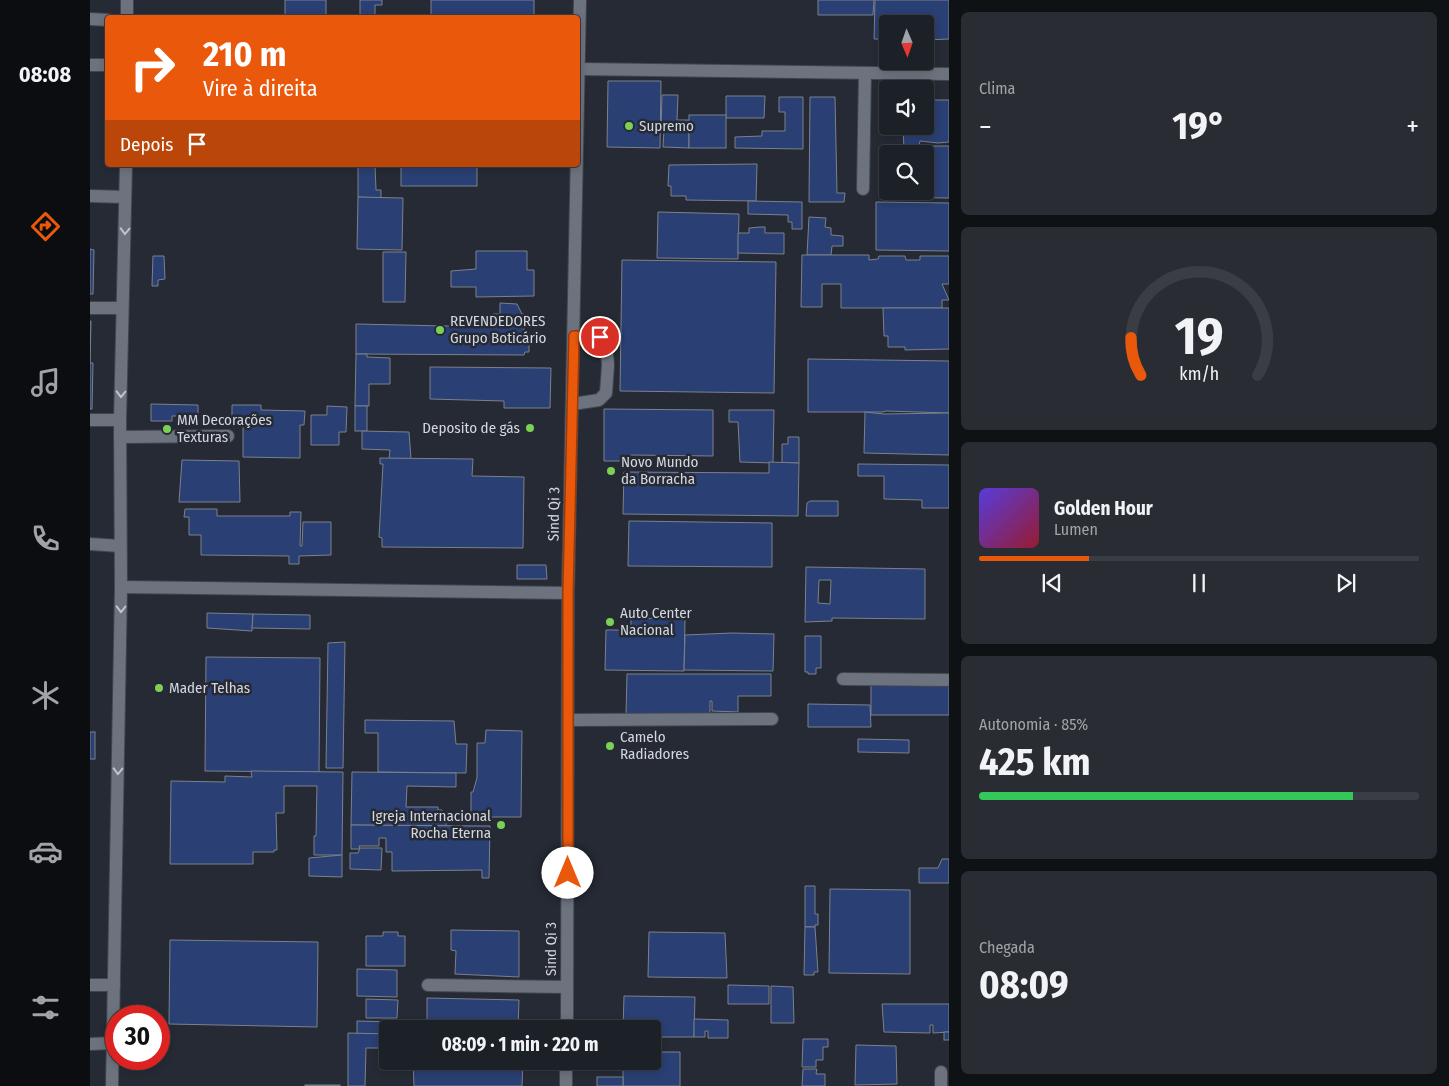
<!DOCTYPE html>
<html lang="pt">
<meta charset="utf-8">
<style>
:root{--surface:#1c2027;--page:#292d33;--text:#f1f3f6;--muted:#a0a3a7;--line:#3a3e44;--accent:#ea580c}
body{margin:0;font-family:"Fira Sans Condensed",sans-serif;background:var(--page);color:var(--text);height:100vh;display:flex;flex-direction:column;font-size:19px;white-space:nowrap}
*{box-sizing:border-box;margin:0}
p{font-size:16px;color:var(--muted)}
.icon{flex:none;width:28px;height:28px;fill:none;stroke:currentColor;stroke-width:2;stroke-linecap:round;stroke-linejoin:round}
.map{position:relative;flex:1;overflow:hidden}
.details{display:flex;flex-direction:column;gap:12px;padding:12px;background:#0f1215;width:500px}
.details>*{flex:none}
.hud{position:absolute;left:15px;top:15px;width:475px;height:152px;border-radius:5px;box-shadow:0 2px 8px #0003,0 0 0 1px var(--line);background:#ea580c;color:#fff;overflow:hidden}
.needle{width:32px;rotate:178deg}
.tools{position:absolute;left:789px;top:15px;display:grid;gap:10px}
.tools a{display:grid;place-items:center;width:55px;height:55px;border-radius:5px;background:var(--surface);box-shadow:0 2px 8px #0003,0 0 0 1px var(--line);font-size:25px}
.speed{position:absolute;left:15px;top:1005px;display:flex;gap:10px;font-size:25px;font-weight:700;text-align:center}
.speed>*{display:grid;place-content:center;width:65px;height:65px;border-radius:50%;background:var(--surface);box-shadow:0 2px 8px #0003,0 0 0 1px var(--line);line-height:1}
.speed .limit{border:8px solid #d22;background:#fff;color:#111}
.pin{position:absolute;display:grid;place-items:center;width:42px;height:42px;color:#fff;margin:-21px;border:2px solid #fff;border-radius:50%;box-shadow:0 1px 5px #0007}
.me{position:absolute;width:55px;margin:-28px;rotate:0deg;stroke-linejoin:round;filter:drop-shadow(0 0 4px #0008)}
.turn{display:flex;align-items:center;gap:18px;height:105px;padding:0 15px;font-size:22px}
.turn .icon{width:65px;height:65px;stroke-width:2.5}
.turn b{display:block;font-size:35px;line-height:42px}
.then{display:flex;align-items:center;height:48px;padding:0 15px;background:#0003;gap:10px;font-size:19px}
.big{font-size:38px;font-weight:700;line-height:1.1}
.details .tile{flex:1;display:flex;flex-direction:column;justify-content:center;gap:8px;min-width:0;padding:0 18px;border-radius:8px;background:var(--page)}
.details .dial{align-items:center;gap:0}
.dial svg{height:130px;overflow:visible;fill:none;stroke:var(--line);stroke-width:7;stroke-linecap:round;text-anchor:middle}
.dial text{fill:var(--text);stroke:none}
.song{display:flex;align-items:center;gap:15px}
.cover{width:60px;height:60px;border-radius:8px;background:linear-gradient(135deg,hsl(250 70% 55%),hsl(350 70% 35%))}
.played{height:5px;border-radius:2px;background:linear-gradient(90deg,var(--accent) 25%,var(--line) 25%)}
.keys{display:flex;justify-content:space-around;direction:ltr}
.heat{display:flex;justify-content:space-between;align-items:center;font-size:28px;direction:ltr}
.charge{height:8px;border-radius:4px;background:linear-gradient(90deg,#34c759 85%,var(--line) 0)}
.trip{position:absolute;left:289px;top:1020px;width:282px;height:50px;border-radius:5px;background:var(--surface);box-shadow:0 2px 8px #0003,0 0 0 1px var(--line);font-weight:700;line-height:50px;text-align:center}
main{display:flex;flex:1;min-height:0}
.tabs{display:flex;flex-direction:column;width:90px;justify-content:space-around;align-items:center;background:#0b0d10;color:var(--muted)}
.tabs .icon{width:35px;height:35px}
.tabs .on{color:var(--accent)}
.tabs b{font-size:22px;color:var(--text)}
.map>svg:first-child{display:block}
</style>
<main>
<nav class="tabs">
<b>08:08</b>
<svg class="icon on" aria-label="directions" viewBox="0 0 24 24"><path d="M12 3l9 9-9 9-9-9zM9 14v-3h6M13 9l2 2-2 2"/></svg>
<svg class="icon" aria-label="music" viewBox="0 0 24 24"><path d="M9 18V5l10-2v13"/><circle cx="6" cy="18" r="3"/><circle cx="16" cy="16" r="3"/></svg>
<svg class="icon" aria-label="phone" viewBox="0 0 24 24"><path d="M5 4h4l2 5-3 2q2 4 5 5l2-3 5 2v4C11 20 4 13 5 4z"/></svg>
<svg class="icon" aria-label="climate" viewBox="0 0 24 24"><path d="M12 3v18M4 7l16 10M4 17L20 7"/></svg>
<svg class="icon" aria-label="car" viewBox="0 0 24 24"><path d="M5 17H2v-5l4-1 3-4h7l3 4 3 1v5h-3M9 17h6M6 11h13"/><circle cx="7" cy="17" r="2"/><circle cx="17" cy="17" r="2"/></svg>
<svg class="icon" aria-label="filters" viewBox="0 0 24 24"><path d="M4 7h16M4 17h16"/><circle cx="9" cy="7" r="2"/><circle cx="15" cy="17" r="2"/></svg>
</nav>
<div class="map">
<svg width="859" height="1086" viewBox="0 0 859 1086">
<rect width="100%" height="100%" fill="#262a34"/>
<g fill="#2a3f73" stroke="#7b818c" fill-rule="evenodd">
<rect x="195" y="0" width="41" height="18"/>
<path d="M270,0H292V5H285V18H270Z"/>
<rect x="341" y="0" width="103" height="18"/>
<path d="M728,0H784L783,15H728Z"/>
<path d="M785,0H859V39L835,40V24H798V39H784Z"/>
<path d="M518,81H571L570,148L517,147Z"/>
<path d="M572,95H588L587,120H599V148L573,147L574,130H571Z"/>
<path d="M636,96H675L674,118H636Z"/>
<path d="M689,97H713V149L645,148V137L672,136V131H695V112H689Z"/>
<path d="M720,97H745L747,193H755L754,202H719Z"/>
<path d="M835,100H859V142L848,143L830,141L828,150H814L813,126H835Z"/>
<rect x="599" y="115" width="37" height="33"/>
<path d="M836,146H859V198L797,197V154L798,191H835Z"/>
<path d="M667,164L666,201L596,200V196H581V186H578L579,165Z"/>
<path d="M268,165H285L286,190H291V198L268,197Z"/>
<rect x="311" y="165" width="76" height="21"/>
<path d="M268,197L313,198L312,250L267,249Z"/>
<path d="M658,201L712,202V229H702V222H698V215L658,214Z"/>
<path d="M786,202L859,203V251L786,250Z"/>
<path d="M568,212L649,214L648,259L567,258Z"/>
<path d="M719,217L736,218L735,227L741,228V235L753,236V246H742L741,255H717Z"/>
<path d="M670,227H675V233H694V254L648,253V233H659V228Z"/>
<path d="M0,249L4,250L3,294H0Z"/>
<path d="M386,251H437V270H444V296L386,297V287H361V271L386,269Z"/>
<path d="M293,252H316L315,302H293Z"/>
<path d="M712,255H779V260L788,259L789,256H815L816,260H830V256H859V284H852L859,300H852V308H751V284H732V307H711Z"/>
<path d="M63,256H74L75,279L68,280V286H62Z"/>
<path d="M532,260L686,262L684,393L530,391Z"/>
<path d="M410,303L427,304L432,314H434V332H439V352H435L434,355L266,354V324L403,327V314H410Z"/>
<path d="M793,308H859V349L815,350V347H798V336H794Z"/>
<path d="M0,321H1L0,363Z"/>
<path d="M266,354H277V357L300,358V384H279V406H265Z"/>
<path d="M718,359L859,361V413L796,411L793,412H718Z"/>
<path d="M0,363H3L2,409H0Z"/>
<path d="M340,367L461,368L460,408H414V401L340,399Z"/>
<path d="M61,404L108,405V416H82V421H61Z"/>
<path d="M142,405H171V410L215,411L214,425H210V458L153,457V421H142Z"/>
<path d="M237,406L257,407L256,432H249V445H221V415H237Z"/>
<rect x="265" y="406" width="12" height="25"/>
<path d="M514,409L623,410V456L540,455V461H514Z"/>
<path d="M639,410H684L683,463L650,462L648,422H639Z"/>
<path d="M775,412L794,414L859,413V455L774,453Z"/>
<path d="M272,431L319,432L321,459H299L300,450L272,449Z"/>
<path d="M698,437H709V463H692V444H698Z"/>
<path d="M290,458L383,459L382,476L434,477L433,548L292,547V538L289,537L293,464H290Z"/>
<path d="M92,460L149,461L150,502H89Z"/>
<path d="M679,462L709,463L708,516L533,514L534,472L679,473Z"/>
<path d="M768,464L859,465V508H832V500L794,499V476H768Z"/>
<path d="M720,501H748V516H716L717,503Z"/>
<path d="M95,509H127V516H200V512H211L210,546H212L213,522H241V555L209,556V564H199V556L111,555V535H99V517H94Z"/>
<path d="M539,521L682,523V567L538,566Z"/>
<path d="M427,565H456L457,579H427Z"/>
<path d="M716,567L835,569V619L742,618V621L715,622ZM729,580H741L740,604L728,603Z"/>
<path d="M117,613L163,614L162,631L117,628Z"/>
<path d="M163,614L220,615V629L162,628Z"/>
<path d="M541,618L595,619L594,671L515,670L516,630H541Z"/>
<path d="M642,633L684,634L683,671L594,670L595,635Z"/>
<path d="M715,636H731V668H726V674H718V672H715Z"/>
<path d="M255,642L253,768H236L238,643Z"/>
<path d="M116,657L230,658L229,772L115,771Z"/>
<path d="M537,674H681V696H648V712L622,711V701H620V717L536,715Z"/>
<path d="M781,685L859,686V715H781Z"/>
<path d="M718,704L780,705L781,727H718Z"/>
<path d="M275,720L364,721L366,744H377L376,773L288,772V733H275Z"/>
<path d="M396,730L432,731L431,817H381V792H383L387,778V743H395Z"/>
<rect x="0" y="732" width="5" height="27"/>
<path d="M768,739L819,740V753L768,752Z"/>
<path d="M161,771L253,772L252,855H224V836H226L227,786H194V813H186L187,850H184V852H163V864H80L81,781L135,782V776L162,777Z"/>
<path d="M262,772L366,773V787L317,786L316,807H348V810H352V814H357L356,826L261,825Z"/>
<path d="M261,825L400,826L399,878H392V870L302,871V852H296V838H289V846H269L270,849H261Z"/>
<path d="M270,848H292L291,870L260,869V853H268Z"/>
<path d="M252,855V877L219,876V858Z"/>
<path d="M852,859H859V883H829V868H848Z"/>
<path d="M715,886H725V914H728V925H725V927H715Z"/>
<path d="M740,889L820,890V974L739,973Z"/>
<path d="M715,927H725L728,972H724V975H714Z"/>
<path d="M361,930L429,931V977L365,974L366,951L361,950Z"/>
<path d="M293,932H308V936H315V966H276V936H293Z"/>
<path d="M559,932L635,933L637,978L558,977Z"/>
<path d="M80,940L228,942L227,1027L79,1024Z"/>
<path d="M267,969L307,970V997L267,996Z"/>
<path d="M638,985L679,986V1004H638Z"/>
<path d="M681,986L703,987L704,1023H681Z"/>
<path d="M534,996L605,997L604,1037H562V1029H533Z"/>
<path d="M337,998L429,1000L428,1029H337Z"/>
<path d="M276,999L308,1000L307,1018H276Z"/>
<path d="M792,1004H859V1032L843,1033V1025H840V1033L794,1032Z"/>
<path d="M604,1019L638,1020V1038H618V1031H615V1037H604Z"/>
<path d="M267,1021L307,1022V1029H298V1034H267Z"/>
<rect x="854" y="1032" width="5" height="8"/>
<path d="M258,1033L298,1034V1048H276L275,1086H258Z"/>
<path d="M713,1039H738V1047H733V1060H726V1067H712Z"/>
<path d="M766,1045L806,1046L807,1084L765,1085Z"/>
<path d="M562,1052H590V1086H533V1061H562Z"/>
<path d="M323,1061H433L432,1086H324Z"/>
<path d="M713,1069H727L726,1074H735V1086H712Z"/>
<rect x="507" y="1077" width="26" height="9"/>
<rect x="215" y="1085" width="35" height="1"/>
</g>
<g fill="none" stroke-linecap="round" stroke-linejoin="round">
<defs>
<g id="minor">
<path d="M37,18V0"/>
<path d="M0,19L18,20"/>
<path d="M0,65H18"/>
<path d="M489,69L859,74"/>
<path d="M773,189L775,73"/>
<path d="M0,196L35,197"/>
<path d="M0,308H32"/>
<path d="M483,404L509,400L516,393L518,365L516,343L510,337L485,336"/>
<path d="M0,420H30"/>
<path d="M30,437L138,436"/>
<path d="M0,544L30,546"/>
<path d="M31,587L478,593"/>
<path d="M753,679L859,680"/>
<path d="M479,720L682,719"/>
<path d="M0,985H24"/>
<path d="M338,985L477,987"/>
<path d="M477,1029L478,593L490,0"/>
<path d="M0,1044L23,1043"/>
<path d="M851,1072V1086"/>
<path d="M22,1086L31,587L30,420L36,165"/>
<path d="M476,1086V1061"/>
</g>
</defs>
<use href="#minor" stroke="#42464e" stroke-width="14"/>
<use href="#minor" stroke="#6d737e" stroke-width="12"/>
</g>
<defs><path id="oneway-chevron" d="M-2-3.5L2.5 0L-2 3.5" fill="none" stroke-width="1.6" stroke-linecap="round" stroke-linejoin="round" transform="scale(1.25)"/></defs>
<g stroke="#bfc3cb">
<use href="#oneway-chevron" transform="translate(35 231) rotate(92)"/>
<use href="#oneway-chevron" transform="translate(31 394) rotate(91)"/>
<use href="#oneway-chevron" transform="translate(31 609) rotate(91)"/>
<use href="#oneway-chevron" transform="translate(28 771) rotate(91)"/>
</g>
<g fill="none" stroke-linecap="round" stroke-linejoin="round">
<defs>
<path id="route" d="M478,873V593L484,336L510,337"/>
</defs>
<use href="#route" stroke="#983908" stroke-width="12"/>
<use href="#route" stroke="#ea580c" stroke-width="9"/>
</g>
<g fill="#7ad156" stroke="#262a34" stroke-width="2">
<circle cx="539" cy="126" r="5"/>
<circle cx="350" cy="330" r="5"/>
<circle cx="440" cy="428" r="5"/>
<circle cx="77" cy="429" r="5"/>
<circle cx="521" cy="471" r="5"/>
<circle cx="520" cy="622" r="5"/>
<circle cx="69" cy="688" r="5"/>
<circle cx="520" cy="746" r="5"/>
<circle cx="411" cy="825" r="5"/>
</g>
<g text-anchor="middle" dominant-baseline="central" stroke-width="5" stroke-linejoin="round" paint-order="stroke">
<g font-size="15" fill="#d4d7de" stroke="#262a34" text-anchor="start">
<text x="549" y="126">Supremo</text>
<text x="360" y="321">REVENDEDORES<tspan x="360" dy="17">Grupo Boticário</tspan></text>
<text x="87" y="420">MM Decorações<tspan x="87" dy="17">Texturas</tspan></text>
<text x="430" y="428" text-anchor="end">Deposito de gás</text>
<text x="531" y="462">Novo Mundo<tspan x="531" dy="17">da Borracha</tspan></text>
<text x="530" y="613">Auto Center<tspan x="530" dy="17">Nacional</tspan></text>
<text x="79" y="688">Mader Telhas</text>
<text x="530" y="737">Camelo<tspan x="530" dy="17">Radiadores</tspan></text>
<text x="401" y="816" text-anchor="end">Igreja Internacional<tspan x="401" dy="17">Rocha Eterna</tspan></text>
</g>
<g font-size="15" fill="#d4d7de" stroke="#262a34">
<text transform="translate(464 514) rotate(-89)">Sind Qi 3</text>
<text transform="translate(461 949) rotate(-90)">Sind Qi 3</text>
</g>
</g>
</svg>
<div class="tools">
<a><svg class="needle" viewBox="-14 -14 28 28"><path d="M0-13l5 13h-10z" fill="#e53935"/><path d="M0 13l5-13h-10z" fill="#a0a3a7"/></svg></a>
<a><svg class="icon" aria-label="sound" viewBox="0 0 24 24"><path d="M4 9h4l5-4v14l-5-4H4zM17 9q2 3 0 6"/></svg></a>
<a><svg class="icon" aria-label="search" viewBox="0 0 24 24"><circle cx="10" cy="10" r="6"/><path d="M15 15l6 6"/></svg></a>
</div>
<div class="speed"><div class="limit">30</div></div>
<div class="pin" style="left:510px;top:337px;background:#d93025"><svg class="icon" aria-label="arrive" viewBox="0 0 24 24"><path d="M6 21V4h12l-3 4 3 4H6"/></svg></div>
<svg class="me" style="left:478px;top:873px" viewBox="-20 -20 40 40"><circle r="19" fill="#fff"/><path d="M0-13L10 11 0 6-10 11z" fill="#ea580c"/></svg>
<div class="trip">08:09 · 1 min · 220 m</div>
<div class="hud">
<div class="turn"><svg class="icon" aria-label="right" viewBox="0 0 24 24"><path d="M7 20v-9h11M14 6l5 5-5 5"/></svg><div><b>210 m</b>Vire à direita</div></div>
<div class="then">Depois<svg class="icon" aria-label="arrive" viewBox="0 0 24 24"><path d="M6 21V4h12l-3 4 3 4H6"/></svg></div>
</div>
</div>
<section class="details">
<div class="tile"><p>Clima</p>
<div class="heat"><a>−</a><b class="big">19°</b><a>+</a></div>
</div>
<div class="tile dial"><svg viewBox="0 0 100 80">
<path d="M14 69A42 42 0 1 1 86 69"/>
<path d="M14 69A42 42 0 0 1 8 46" stroke="#ea580c"/>
<text x="50" y="56" font-size="32" font-weight="700">19</text>
<text x="50" y="72" font-size="11">km/h</text>
</svg></div>
<div class="tile">
<div class="song"><i class="cover"></i><div><b>Golden Hour</b><p>Lumen</p></div></div>
<div class="played"></div>
<div class="keys"><svg class="icon" aria-label="previous" viewBox="0 0 24 24"><path d="M18 5L8 12l10 7zM5 5v14"/></svg><svg class="icon" aria-label="pause" viewBox="0 0 24 24"><path d="M8 5v14M16 5v14"/></svg><svg class="icon" aria-label="next" viewBox="0 0 24 24"><path d="M6 5l10 7-10 7zM19 5v14"/></svg></div>
</div>
<div class="tile"><p>Autonomia · 85%</p><b class="big">425 km</b><div class="charge"></div></div>
<div class="tile"><p>Chegada</p><b class="big">08:09</b></div>
</section>
</main>
